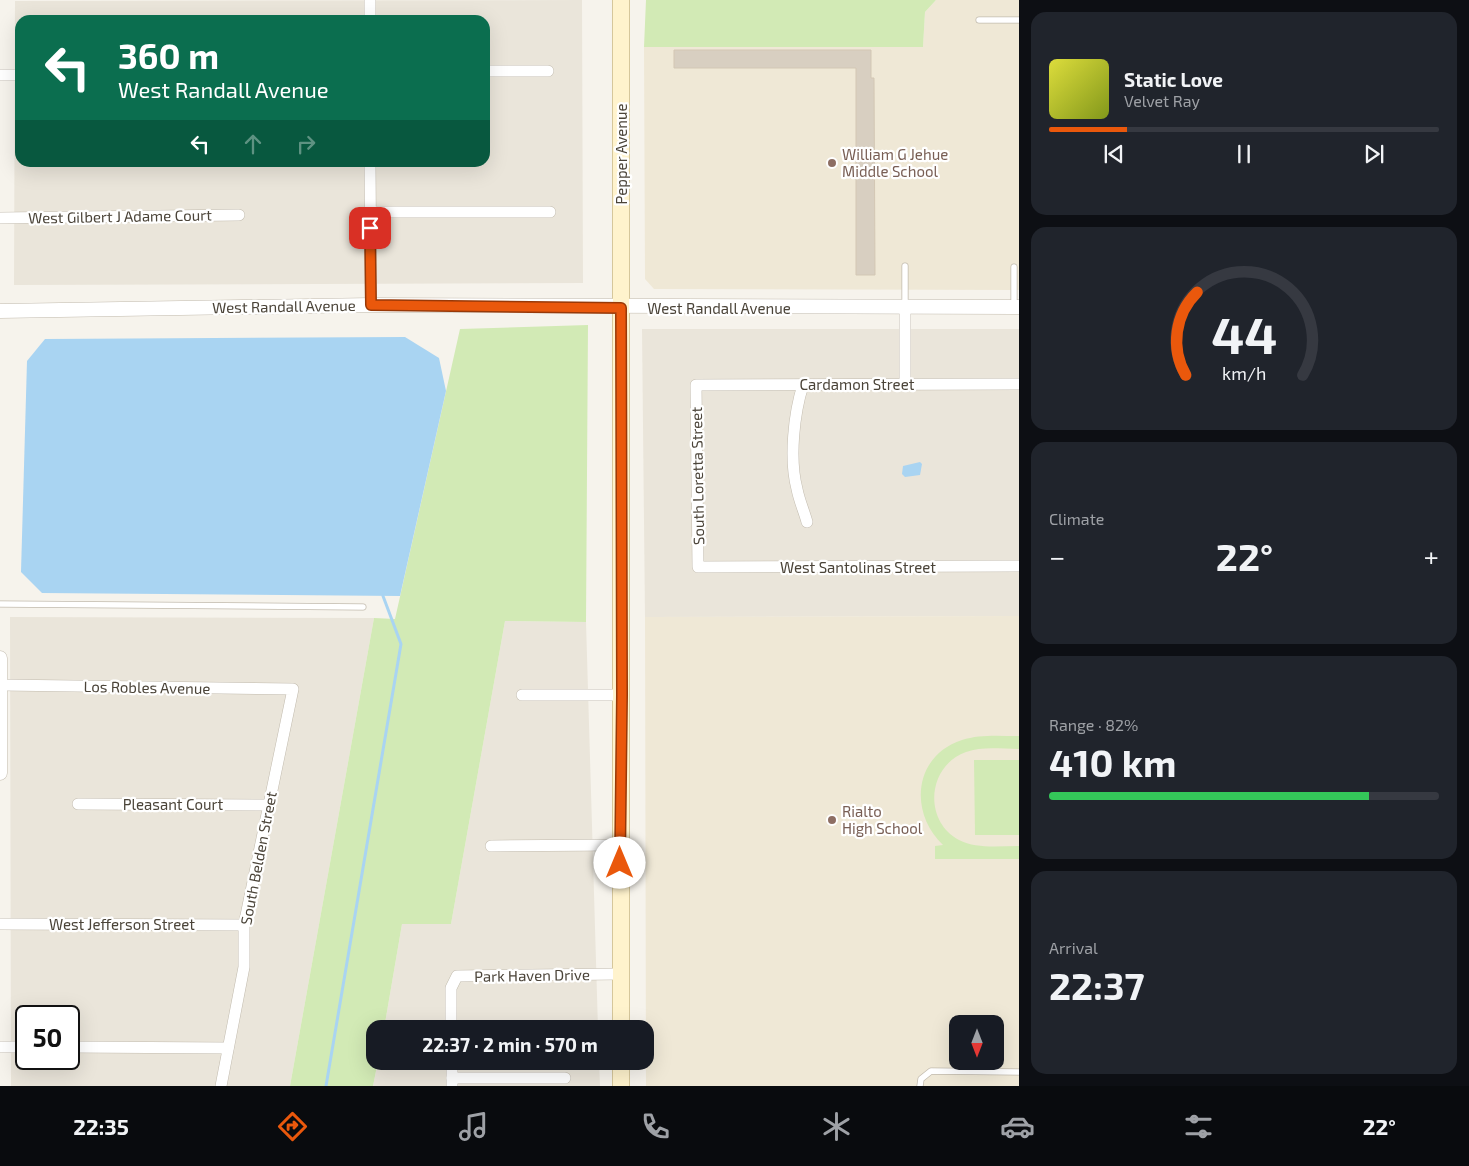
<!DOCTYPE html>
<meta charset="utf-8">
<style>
:root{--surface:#171b24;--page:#20242c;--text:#f1f3f6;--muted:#9ea1a6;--line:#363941;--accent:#ea580c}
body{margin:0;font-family:"Exo 2",sans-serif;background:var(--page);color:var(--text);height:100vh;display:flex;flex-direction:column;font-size:19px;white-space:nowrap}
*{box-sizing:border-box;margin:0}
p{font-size:16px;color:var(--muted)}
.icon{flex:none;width:28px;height:28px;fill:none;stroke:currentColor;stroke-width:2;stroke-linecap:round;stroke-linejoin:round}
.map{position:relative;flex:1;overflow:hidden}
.side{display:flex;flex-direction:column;gap:12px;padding:12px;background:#0d0f14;width:450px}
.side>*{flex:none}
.banner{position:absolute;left:15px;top:15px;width:475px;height:152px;border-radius:15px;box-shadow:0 5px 20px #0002;background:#0b6e4f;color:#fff;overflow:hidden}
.needle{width:32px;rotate:180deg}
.controls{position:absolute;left:949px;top:1015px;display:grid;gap:10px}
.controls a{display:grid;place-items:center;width:55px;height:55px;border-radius:10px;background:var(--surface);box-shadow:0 5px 20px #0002;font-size:25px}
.speed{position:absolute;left:15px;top:1005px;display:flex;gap:10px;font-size:25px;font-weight:700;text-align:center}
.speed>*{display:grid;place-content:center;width:65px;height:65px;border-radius:50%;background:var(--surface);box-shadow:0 5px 20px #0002;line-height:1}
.speed .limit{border:2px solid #111;border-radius:8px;background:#fff;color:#111}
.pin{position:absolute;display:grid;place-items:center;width:42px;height:42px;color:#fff;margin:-21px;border-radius:10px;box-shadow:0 2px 8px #0006}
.me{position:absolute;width:55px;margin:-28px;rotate:0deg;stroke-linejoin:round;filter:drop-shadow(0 0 4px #0008)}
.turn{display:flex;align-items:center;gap:18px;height:105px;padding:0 20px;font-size:22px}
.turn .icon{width:65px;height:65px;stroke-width:2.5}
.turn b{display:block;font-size:35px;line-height:42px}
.lanes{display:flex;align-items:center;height:48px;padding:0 20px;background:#0003;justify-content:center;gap:25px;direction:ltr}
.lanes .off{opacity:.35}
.big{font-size:38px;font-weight:700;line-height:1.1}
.side .card{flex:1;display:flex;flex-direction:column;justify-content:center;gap:8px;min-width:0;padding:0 18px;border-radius:15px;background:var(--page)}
.side .dial{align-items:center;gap:0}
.dial svg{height:130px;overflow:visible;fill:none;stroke:var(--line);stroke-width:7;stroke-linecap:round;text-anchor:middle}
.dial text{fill:var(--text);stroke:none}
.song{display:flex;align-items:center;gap:15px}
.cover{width:60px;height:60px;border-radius:8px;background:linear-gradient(135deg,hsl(60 70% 55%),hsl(70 70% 35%))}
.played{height:5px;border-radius:2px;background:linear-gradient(90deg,var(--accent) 20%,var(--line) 20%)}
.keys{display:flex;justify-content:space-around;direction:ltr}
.heat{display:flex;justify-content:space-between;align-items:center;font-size:28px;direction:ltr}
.charge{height:8px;border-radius:4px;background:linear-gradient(90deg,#34c759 82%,var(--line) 0)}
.trip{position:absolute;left:366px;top:1020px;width:288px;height:50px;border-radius:15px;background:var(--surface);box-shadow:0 5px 20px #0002;font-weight:700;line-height:50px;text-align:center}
.tabs{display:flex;height:80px;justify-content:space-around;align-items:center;background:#090b0e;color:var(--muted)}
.tabs .icon{width:35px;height:35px}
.tabs .active{color:var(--accent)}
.tabs b{font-size:22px;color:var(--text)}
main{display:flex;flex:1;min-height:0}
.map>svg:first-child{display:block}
</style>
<main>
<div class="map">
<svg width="1019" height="1086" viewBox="0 0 1019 1086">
<rect width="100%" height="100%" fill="#f6f3ec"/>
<g fill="#eae5da" fill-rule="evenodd">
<path d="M582,0L583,283L14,285L15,1ZM20,20H485V162H20Z"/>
<path d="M642,329H1019V616L645,617Z"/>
<path d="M10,617L374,618L290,1086H11ZM26,1016H69V1059H26Z"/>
<path d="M505,621L586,622L598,1029H384L402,924H451Z"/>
<path d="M378,1061H599L600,1086H373Z"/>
</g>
<g fill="#efe8d6" fill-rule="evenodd">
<path d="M936,0H1019V290L654,289L645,279L644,47H923L925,12Z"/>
<path d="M1019,616V1086H646L645,617ZM958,1024H995V1061H958Z"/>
</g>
<g fill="#d2eab5">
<path d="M646,0H936L925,12L923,47H644Z"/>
<path d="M588,325L586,622L505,621L451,924H402L384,1029H375V1061H378L373,1086H290L374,618L395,619L460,329Z"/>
<path d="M1019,736V749C1002,749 982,746 966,752C927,766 923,821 959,840C976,849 999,846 1019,846V859H935V846L943,845C909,813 913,756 962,740C980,734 1000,736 1019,736Z"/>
<path d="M974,760H1019V835H975Z"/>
</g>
<g fill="#a9d4f2">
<path d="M405,337L439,358L446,391L400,596L42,593L21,572L27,361L45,339Z"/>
<path d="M920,462L922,464L920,475L905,477L902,474L903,466Z"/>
</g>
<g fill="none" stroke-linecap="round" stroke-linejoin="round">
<path stroke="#a9d4f2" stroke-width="3" d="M326,1086L401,644L383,596"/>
</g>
<path fill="#d8cfc1" stroke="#d3c7b4" d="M674,50H871V78H874L875,275H856V68H674Z"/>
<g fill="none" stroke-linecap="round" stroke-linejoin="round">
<defs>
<g id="service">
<path d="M979,20H1019"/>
<path d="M905,307V266"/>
<path d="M1014,307V267"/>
<path d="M0,604L363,607"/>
<path d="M920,1086L921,1079L931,1071L1019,1072"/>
</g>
<g id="minor">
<path d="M370,20V0"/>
<path d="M485,71H548"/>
<path d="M0,75H20"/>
<path d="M370,162L371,305"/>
<path d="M370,212H550"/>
<path d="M0,218L239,215"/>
<path d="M905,308V384"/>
<path d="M1019,384L696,385L698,567L1019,566"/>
<path d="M803,385C794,413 789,459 797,489C799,500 804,511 807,522"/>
<path d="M1,685L293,689L244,925V967L221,1086"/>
<path d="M522,695H622"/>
<path d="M78,804L268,805"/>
<path d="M491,846L619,845"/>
<path d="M0,924L244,925"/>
<path d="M451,1029V988L457,976L620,974"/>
<path d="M0,1047H26"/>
<path d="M69,1047L228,1048"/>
<path d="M452,1061V1086"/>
<path d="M452,1078H565"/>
</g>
<g id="tertiary">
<path d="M0,311L371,305L1019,307"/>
<path d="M0,658V773"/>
</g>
<g id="secondary">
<path d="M621,1029V0"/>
<path d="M621,1061V1086"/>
</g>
</defs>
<use href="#service" stroke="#c2bbae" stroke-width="7"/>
<use href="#minor" stroke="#c2bbae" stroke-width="12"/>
<use href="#tertiary" stroke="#c2bbae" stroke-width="15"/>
<use href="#secondary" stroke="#d6c79b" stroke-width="18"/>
<use href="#service" stroke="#fff" stroke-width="5.5"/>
<use href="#minor" stroke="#fff" stroke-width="11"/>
<use href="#tertiary" stroke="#fff" stroke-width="14"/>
<use href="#secondary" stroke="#fff3cd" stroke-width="16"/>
</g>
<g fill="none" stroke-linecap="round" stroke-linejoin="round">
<defs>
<path id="route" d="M370,228L371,305L621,308L622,695L620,863"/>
</defs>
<use href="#route" stroke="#983908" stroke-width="12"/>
<use href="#route" stroke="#ea580c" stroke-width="9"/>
</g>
<g fill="#8d6e63" stroke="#fff" stroke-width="2">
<circle cx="832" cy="163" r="5"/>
<circle cx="832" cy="820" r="5"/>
</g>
<g text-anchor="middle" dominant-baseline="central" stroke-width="4.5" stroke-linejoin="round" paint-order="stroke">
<g font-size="15" fill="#4b4439" stroke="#fff">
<text transform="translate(621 154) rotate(-90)">Pepper Avenue</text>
<text transform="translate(120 216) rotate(-1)">West Gilbert J Adame Court</text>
<text transform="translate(284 306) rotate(-1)">West Randall Avenue</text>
<text x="719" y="308">West Randall Avenue</text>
<text x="857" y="384">Cardamon Street</text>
<text transform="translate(697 476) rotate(-91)">South Loretta Street</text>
<text x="858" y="567">West Santolinas Street</text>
<text transform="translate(147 687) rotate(1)">Los Robles Avenue</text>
<text x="173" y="804">Pleasant Court</text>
<text transform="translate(258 858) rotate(-79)">South Belden Street</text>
<text x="122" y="924">West Jefferson Street</text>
<text transform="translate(532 975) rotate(-1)">Park Haven Drive</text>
</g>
<g font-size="15" fill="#785e54" stroke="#fff" text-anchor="start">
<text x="842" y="154">William G Jehue<tspan x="842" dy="17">Middle School</tspan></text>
<text x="842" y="811">Rialto<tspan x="842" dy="17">High School</tspan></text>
</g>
</g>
</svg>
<div class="controls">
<a><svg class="needle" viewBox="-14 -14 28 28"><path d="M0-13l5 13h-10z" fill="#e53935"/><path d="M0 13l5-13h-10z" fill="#9ea1a6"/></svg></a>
</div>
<div class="speed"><div class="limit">50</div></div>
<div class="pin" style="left:370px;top:228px;background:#d93025"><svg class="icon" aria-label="arrive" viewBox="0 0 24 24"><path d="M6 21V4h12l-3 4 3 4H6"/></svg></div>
<svg class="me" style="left:620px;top:863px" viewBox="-20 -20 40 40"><circle r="19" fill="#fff"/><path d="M0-13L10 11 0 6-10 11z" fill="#ea580c"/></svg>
<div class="trip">22:37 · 2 min · 570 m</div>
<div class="banner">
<div class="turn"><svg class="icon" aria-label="left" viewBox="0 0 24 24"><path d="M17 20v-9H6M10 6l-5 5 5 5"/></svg><div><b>360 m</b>West Randall Avenue</div></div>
<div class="lanes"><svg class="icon" aria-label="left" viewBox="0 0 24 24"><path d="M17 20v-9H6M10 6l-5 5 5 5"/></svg><svg class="icon off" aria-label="ahead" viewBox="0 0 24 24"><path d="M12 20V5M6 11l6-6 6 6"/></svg><svg class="icon off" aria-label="right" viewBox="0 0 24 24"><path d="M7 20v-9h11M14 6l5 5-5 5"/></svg></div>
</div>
</div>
<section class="side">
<div class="card">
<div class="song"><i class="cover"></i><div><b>Static Love</b><p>Velvet Ray</p></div></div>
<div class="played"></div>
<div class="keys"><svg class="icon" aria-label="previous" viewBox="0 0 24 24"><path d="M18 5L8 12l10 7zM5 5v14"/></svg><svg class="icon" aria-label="pause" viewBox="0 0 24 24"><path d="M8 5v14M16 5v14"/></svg><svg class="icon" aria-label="next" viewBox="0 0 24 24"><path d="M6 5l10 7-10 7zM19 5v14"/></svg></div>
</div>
<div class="card dial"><svg viewBox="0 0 100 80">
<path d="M14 69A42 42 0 1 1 86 69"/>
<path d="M14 69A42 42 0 0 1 21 18" stroke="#ea580c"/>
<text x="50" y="56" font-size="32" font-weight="700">44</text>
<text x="50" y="72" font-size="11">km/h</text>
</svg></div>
<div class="card"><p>Climate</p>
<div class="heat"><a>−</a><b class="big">22°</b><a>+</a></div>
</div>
<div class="card"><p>Range · 82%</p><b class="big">410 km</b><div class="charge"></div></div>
<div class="card"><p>Arrival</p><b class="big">22:37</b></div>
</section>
</main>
<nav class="tabs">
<b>22:35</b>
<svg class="icon active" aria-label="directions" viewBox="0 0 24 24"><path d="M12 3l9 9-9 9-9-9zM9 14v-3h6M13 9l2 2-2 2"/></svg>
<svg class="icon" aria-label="music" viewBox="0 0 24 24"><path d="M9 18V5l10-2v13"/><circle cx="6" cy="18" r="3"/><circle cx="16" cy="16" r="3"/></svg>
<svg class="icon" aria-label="phone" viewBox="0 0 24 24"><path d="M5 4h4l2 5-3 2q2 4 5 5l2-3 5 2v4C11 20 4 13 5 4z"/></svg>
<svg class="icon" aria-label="climate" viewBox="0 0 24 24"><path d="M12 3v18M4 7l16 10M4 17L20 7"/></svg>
<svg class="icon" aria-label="car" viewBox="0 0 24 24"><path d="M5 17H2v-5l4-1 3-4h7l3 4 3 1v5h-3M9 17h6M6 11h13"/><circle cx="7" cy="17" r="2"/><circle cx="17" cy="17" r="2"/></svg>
<svg class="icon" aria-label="filters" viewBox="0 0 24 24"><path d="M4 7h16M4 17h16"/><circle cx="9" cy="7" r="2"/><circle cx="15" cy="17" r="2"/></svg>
<b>22°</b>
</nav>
